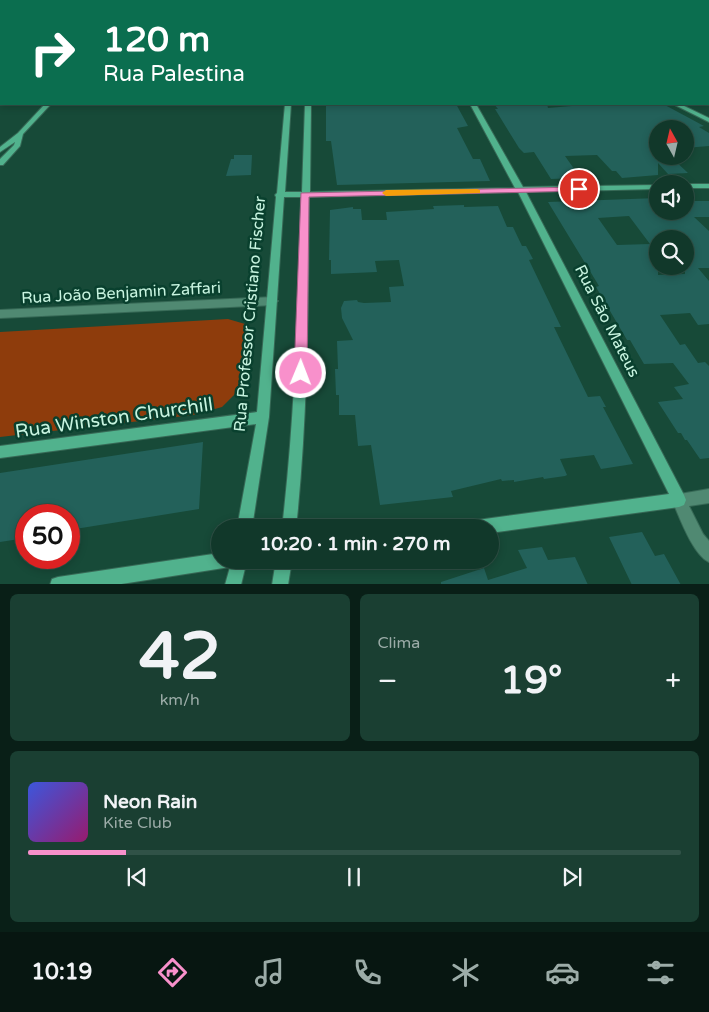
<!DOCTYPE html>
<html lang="pt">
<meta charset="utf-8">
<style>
:root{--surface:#11382a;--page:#1a3f32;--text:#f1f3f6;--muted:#9caca8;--line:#305247;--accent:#f890cb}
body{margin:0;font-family:"Varela Round",sans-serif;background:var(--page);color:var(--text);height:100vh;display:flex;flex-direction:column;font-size:19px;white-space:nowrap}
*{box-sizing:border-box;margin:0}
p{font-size:16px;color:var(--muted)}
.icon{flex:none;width:28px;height:28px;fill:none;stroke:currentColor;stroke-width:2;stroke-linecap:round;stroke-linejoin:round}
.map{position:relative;height:584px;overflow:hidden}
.details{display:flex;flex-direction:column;gap:10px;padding:10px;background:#091f17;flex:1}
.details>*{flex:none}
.top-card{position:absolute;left:0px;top:0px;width:710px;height:105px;box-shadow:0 2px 8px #0003,0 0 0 1px var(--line);background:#0b6e4f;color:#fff;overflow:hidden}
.needle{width:32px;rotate:352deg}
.tools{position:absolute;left:649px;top:120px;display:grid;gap:10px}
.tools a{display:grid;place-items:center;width:45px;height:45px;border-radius:50%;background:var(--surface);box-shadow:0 2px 8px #0003,0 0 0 1px var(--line);font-size:25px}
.speed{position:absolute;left:15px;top:504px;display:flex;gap:10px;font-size:25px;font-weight:700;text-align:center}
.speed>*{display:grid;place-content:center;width:65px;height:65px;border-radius:50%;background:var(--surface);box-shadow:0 2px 8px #0003,0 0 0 1px var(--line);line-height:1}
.speed .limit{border:8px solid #d22;background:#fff;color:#111}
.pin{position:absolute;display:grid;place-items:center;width:42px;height:42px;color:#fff;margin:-21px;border:2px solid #fff;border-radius:50%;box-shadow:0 1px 5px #0007}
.me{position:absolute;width:55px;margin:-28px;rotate:1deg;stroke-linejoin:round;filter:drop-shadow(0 0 4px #0008)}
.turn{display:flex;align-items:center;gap:18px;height:105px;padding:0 20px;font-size:22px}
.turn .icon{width:65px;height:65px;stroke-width:2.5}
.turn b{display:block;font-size:35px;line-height:42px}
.big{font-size:38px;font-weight:700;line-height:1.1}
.details .tile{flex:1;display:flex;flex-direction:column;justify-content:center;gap:8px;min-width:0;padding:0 18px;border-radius:8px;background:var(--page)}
.details .dial{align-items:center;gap:0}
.dial b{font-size:65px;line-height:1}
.song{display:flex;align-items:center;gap:15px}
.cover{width:60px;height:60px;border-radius:8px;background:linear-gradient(135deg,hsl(230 70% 55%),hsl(320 70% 35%))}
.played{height:5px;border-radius:2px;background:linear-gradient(90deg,var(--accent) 15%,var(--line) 15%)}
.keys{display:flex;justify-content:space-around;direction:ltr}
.heat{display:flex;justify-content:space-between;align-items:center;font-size:28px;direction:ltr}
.details .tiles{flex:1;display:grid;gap:10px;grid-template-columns:1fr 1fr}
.tile:last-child{grid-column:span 2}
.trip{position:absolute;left:211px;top:519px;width:288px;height:50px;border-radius:25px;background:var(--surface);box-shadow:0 2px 8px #0003,0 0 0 1px var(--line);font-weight:700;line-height:50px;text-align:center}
.dock{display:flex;height:80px;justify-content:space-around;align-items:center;background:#071611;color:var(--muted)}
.dock .icon{width:35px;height:35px}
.dock .current{color:var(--accent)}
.dock b{font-size:22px;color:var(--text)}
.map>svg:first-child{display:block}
</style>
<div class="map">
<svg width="709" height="585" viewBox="0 0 709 585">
<rect width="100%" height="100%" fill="#174a38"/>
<path fill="#8e3c0c" d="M228,319L245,324L248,329L240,389L222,407L193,415L0,437V332Z"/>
<g fill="#23615a" fill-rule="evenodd">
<path d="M326,104H456L468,126L457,128L473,159H480L490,181L337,185L331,141H326Z"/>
<path d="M494,104H547L548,108L595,104H663L704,126L699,127L709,133V146L685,148V129L658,128V156H670L688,173L668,174L658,163V175L622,178L616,171H612L597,155L565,156L577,173H571L575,178L551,179L534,152L524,153L519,148L495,109H498Z"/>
<path d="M234,155H252L251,175L226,176L231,159H234Z"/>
<path d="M658,198V211H685V201H709V217H694L709,231V268H698L709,281V324L698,325L690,313L660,315L680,345L685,344L698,363L705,362L709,366V458L700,459L687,440H685L681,433H678L658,402L683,399L674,387L689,384L673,363L644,364L630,340H627L596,287L599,286L548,202ZM629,216L650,244L617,245L598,218ZM658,239H685V274L658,275Z"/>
<path d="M464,205V207L498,206L507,227H513L522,246H526L533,259L529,260L561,327H554L588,397L600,396L606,407H603L633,464L601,469L594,455L560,459L567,475L565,476L544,479L543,477L514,482V480L502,481L501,479L451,491L453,497L380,505L371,445L358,446L355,415H339V395H336L335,369H338L337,341L353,340L342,318L341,308L344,301L357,300L358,302L364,303L391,302L389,287L404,286L399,260L375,261L377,272L331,274V260H329L330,210L353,207V209H361L362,220H387L386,212L434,209L433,206Z"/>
<path d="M203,442L199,509L69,530V515H26V538L0,542V473Z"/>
<path d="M642,532L655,556L664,554L681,585H632L609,537Z"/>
<path d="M542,547L548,560L575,557L588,585H441V582L484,568L488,580L527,568L518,550Z"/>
</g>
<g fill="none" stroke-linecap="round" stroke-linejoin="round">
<defs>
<rect id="lane" x="0" y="39" width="1" height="2"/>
<g id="street">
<path d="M0,0H3L1,1Z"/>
<path d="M634,0H639L640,1H635Z"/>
<rect x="0" y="8" width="1" height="3"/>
<path d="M273,297L278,301L273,305L0,318V310Z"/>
<path d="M709,489V503L689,506L703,534L709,541V562C693,555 679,516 672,500L674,495Z"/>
</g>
<g id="secondary">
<rect x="295" y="0" width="4" height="1"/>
<rect x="307" y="0" width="4" height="1"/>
<path d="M415,0H419L420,1H416Z"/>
<path d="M526,0H530L531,1H527Z"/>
<path d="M45,104H51L23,134L20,146L3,165H0V159L14,145L15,142L0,152V147L18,133Z"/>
<path d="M285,104H291L285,192H302L305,104H311L310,192L515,188L470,104H476L523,187L658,185V189L526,192L684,495L686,500L684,505L679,507L490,533V528H463L465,523L470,521L669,494L518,192L309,197C308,307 308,417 296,528H282C295,418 298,308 301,197H284L269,417L252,528H237L256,424L0,458V446L257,412L276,197L275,195L277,193Z"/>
<path d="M673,104H680L709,118V122Z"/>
<rect x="685" y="184" width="24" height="4"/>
<path d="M220,553V560H247L241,585H225L230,567L115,585H50L52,579L58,577Z"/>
<path d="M276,560H292L288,585H272Z"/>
</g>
<rect id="primary" x="0" y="42" width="1" height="4"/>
</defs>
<use href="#lane" stroke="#376956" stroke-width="2"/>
<use href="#street" stroke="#376956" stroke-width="2"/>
<use href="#secondary" stroke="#376956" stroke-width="2"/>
<use href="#primary" stroke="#376956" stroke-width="3"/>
<use href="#lane" fill="#508972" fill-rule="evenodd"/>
<use href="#street" fill="#508972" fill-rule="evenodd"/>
<use href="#secondary" fill="#51b28d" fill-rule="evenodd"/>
<use href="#primary" fill="#4dd1a1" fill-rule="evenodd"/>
</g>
<path fill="#f890cb" stroke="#a15e84" d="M579,187L584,189L582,191L309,197L307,373L305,376L301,378L296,376L294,373L301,193Z"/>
<path fill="#f59e0b" d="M477,189L480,190V193L386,196L382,193L386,190Z"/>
<g text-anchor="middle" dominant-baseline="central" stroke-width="5" stroke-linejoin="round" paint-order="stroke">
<g font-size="16" fill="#c8f4e0" stroke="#09402e">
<text transform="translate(121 293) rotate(-3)">Rua João Benjamin Zaffari</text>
<text transform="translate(250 314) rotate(-85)">Rua Professor Cristiano Fischer</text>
<text transform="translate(607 321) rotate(63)">Rua São Mateus</text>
</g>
<g font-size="19" fill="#c8f4e0" stroke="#09402e">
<text transform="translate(114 418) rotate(-8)">Rua Winston Churchill</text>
</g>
</g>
</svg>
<div class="tools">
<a><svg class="needle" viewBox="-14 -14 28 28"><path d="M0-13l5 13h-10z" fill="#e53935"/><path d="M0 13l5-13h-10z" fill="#9caca8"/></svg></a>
<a><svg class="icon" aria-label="sound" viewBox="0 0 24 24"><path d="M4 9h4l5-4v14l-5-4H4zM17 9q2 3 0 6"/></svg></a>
<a><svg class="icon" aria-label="search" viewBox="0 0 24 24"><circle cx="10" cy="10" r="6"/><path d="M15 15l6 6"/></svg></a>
</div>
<div class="speed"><div class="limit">50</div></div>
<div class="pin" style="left:579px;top:189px;background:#d93025"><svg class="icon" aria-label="arrive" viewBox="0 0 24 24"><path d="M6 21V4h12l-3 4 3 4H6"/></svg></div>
<svg class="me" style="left:301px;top:373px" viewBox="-20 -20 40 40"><circle r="17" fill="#f890cb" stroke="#fff" stroke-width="3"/><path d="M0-11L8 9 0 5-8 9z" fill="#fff"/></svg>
<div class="trip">10:20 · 1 min · 270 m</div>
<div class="top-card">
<div class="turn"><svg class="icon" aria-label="right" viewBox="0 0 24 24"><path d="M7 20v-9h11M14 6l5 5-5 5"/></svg><div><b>120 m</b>Rua Palestina</div></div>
</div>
</div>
<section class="details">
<div class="tiles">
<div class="tile dial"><b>42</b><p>km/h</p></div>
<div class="tile"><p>Clima</p>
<div class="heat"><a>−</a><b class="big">19°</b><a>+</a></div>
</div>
<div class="tile">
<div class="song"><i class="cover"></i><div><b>Neon Rain</b><p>Kite Club</p></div></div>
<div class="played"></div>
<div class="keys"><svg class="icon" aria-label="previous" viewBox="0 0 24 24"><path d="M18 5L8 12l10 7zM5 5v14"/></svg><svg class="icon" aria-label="pause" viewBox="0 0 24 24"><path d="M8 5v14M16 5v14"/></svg><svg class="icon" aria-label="next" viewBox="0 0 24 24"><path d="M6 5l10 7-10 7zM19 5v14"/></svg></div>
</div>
</div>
</section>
<nav class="dock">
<b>10:19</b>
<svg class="icon current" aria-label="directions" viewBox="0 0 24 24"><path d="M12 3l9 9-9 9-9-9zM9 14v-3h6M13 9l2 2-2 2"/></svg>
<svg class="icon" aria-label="music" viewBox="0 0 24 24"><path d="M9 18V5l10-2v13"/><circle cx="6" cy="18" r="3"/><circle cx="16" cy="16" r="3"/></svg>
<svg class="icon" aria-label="phone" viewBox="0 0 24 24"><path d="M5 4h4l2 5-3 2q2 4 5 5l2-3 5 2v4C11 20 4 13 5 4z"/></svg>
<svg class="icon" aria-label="climate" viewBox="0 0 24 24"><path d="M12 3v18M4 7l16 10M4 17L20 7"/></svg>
<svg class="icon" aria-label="car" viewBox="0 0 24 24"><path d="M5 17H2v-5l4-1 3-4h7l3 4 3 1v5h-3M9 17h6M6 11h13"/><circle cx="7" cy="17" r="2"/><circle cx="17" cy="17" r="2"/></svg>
<svg class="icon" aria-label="filters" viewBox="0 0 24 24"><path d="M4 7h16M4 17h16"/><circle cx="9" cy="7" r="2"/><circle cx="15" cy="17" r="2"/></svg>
</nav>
